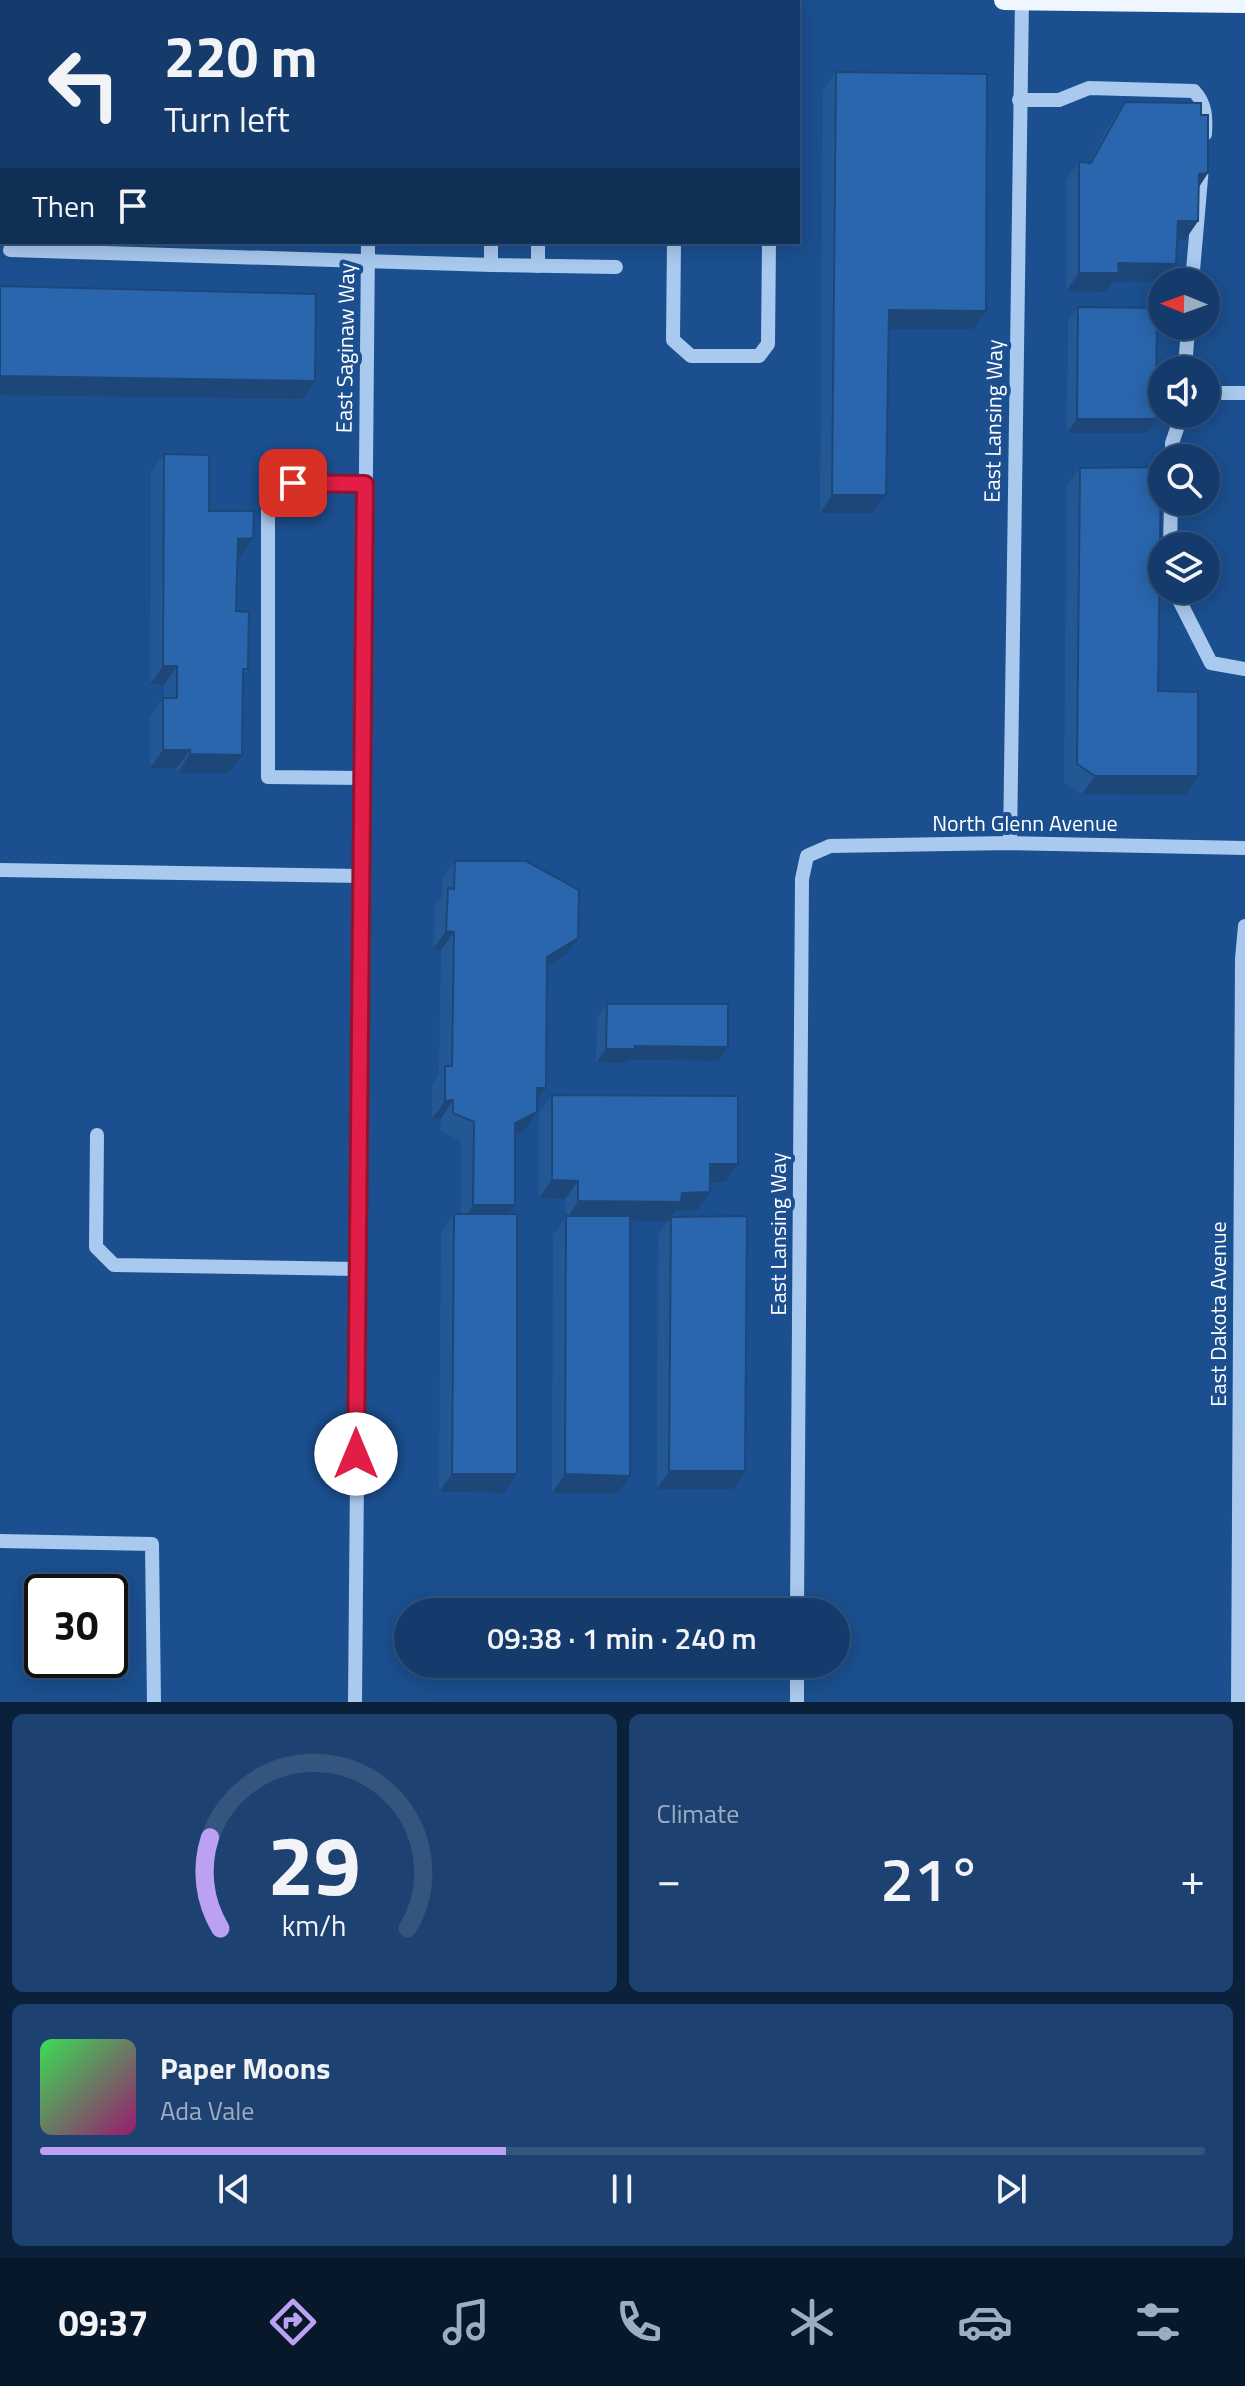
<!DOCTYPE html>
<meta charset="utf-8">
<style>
:root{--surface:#143b6b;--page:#1d4271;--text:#f1f3f6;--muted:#9dadc1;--line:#33557e;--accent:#bca0f2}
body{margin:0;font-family:"Titillium Web",sans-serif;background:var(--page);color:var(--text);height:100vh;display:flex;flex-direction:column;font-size:30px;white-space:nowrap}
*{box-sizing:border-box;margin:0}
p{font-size:26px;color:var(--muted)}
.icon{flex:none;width:44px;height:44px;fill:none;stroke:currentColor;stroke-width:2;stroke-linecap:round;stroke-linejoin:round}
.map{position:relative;height:1702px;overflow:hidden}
.side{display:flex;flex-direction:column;gap:12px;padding:12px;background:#0b203b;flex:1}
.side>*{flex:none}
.top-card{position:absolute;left:0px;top:0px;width:800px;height:244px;box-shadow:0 4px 20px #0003,0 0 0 2px var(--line);background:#143b6b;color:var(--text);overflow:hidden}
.needle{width:52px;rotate:271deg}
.fabs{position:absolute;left:1148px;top:268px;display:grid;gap:16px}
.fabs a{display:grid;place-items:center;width:72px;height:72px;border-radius:50%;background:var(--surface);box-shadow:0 4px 20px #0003,0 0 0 2px var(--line);font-size:40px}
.speed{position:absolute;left:24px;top:1574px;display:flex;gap:16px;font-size:40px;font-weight:700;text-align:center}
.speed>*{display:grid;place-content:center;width:104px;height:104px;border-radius:50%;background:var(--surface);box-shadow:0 4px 20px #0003,0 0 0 2px var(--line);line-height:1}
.speed .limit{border:4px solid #111;border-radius:12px;background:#fff;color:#111}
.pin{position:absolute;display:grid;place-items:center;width:68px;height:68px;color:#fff;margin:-34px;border-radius:16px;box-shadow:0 4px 12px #0006}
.me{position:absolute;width:88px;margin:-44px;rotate:0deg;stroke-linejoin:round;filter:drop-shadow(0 0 6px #0008)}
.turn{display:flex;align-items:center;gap:28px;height:168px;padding:0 32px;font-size:36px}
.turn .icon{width:104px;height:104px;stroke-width:2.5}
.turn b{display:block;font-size:56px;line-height:68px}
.then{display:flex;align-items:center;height:76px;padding:0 32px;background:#0003;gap:16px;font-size:30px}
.big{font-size:60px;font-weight:600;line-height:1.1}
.side .tile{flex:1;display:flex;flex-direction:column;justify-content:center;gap:12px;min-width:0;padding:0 28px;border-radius:12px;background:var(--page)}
.side .dial{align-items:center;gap:0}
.dial svg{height:208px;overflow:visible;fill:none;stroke:var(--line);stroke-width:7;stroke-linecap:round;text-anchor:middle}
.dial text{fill:var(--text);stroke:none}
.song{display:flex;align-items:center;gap:24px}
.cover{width:96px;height:96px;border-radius:12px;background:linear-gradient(135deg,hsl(130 70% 55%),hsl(320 70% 35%))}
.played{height:8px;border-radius:4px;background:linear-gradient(90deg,var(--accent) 40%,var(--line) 40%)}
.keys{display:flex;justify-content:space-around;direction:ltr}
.heat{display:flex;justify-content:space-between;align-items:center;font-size:44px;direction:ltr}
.side .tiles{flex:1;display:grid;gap:12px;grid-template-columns:1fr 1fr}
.tile:last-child{grid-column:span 2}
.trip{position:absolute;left:394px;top:1598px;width:456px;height:80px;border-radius:40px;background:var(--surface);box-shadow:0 4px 20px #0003,0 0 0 2px var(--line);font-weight:600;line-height:80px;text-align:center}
.tab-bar{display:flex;height:128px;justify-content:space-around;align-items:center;background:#08182b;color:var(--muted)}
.tab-bar .icon{width:56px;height:56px}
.tab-bar .current{color:var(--accent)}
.tab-bar b{font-size:36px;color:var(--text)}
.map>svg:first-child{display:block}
</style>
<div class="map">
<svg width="1245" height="1702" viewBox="0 0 1245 1702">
<rect width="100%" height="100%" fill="#1b4f8f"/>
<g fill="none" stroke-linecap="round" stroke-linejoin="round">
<g stroke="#a9c9ee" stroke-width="14">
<path d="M374,2V0"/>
<path d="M442,2V0"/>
<path d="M557,2V0"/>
<path d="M785,2V0"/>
<path d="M1019,100H1059L1089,88L1194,91C1206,104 1206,117 1205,134"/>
<path d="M491,242V265L616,267"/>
<path d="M674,242L673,340L691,356H759L768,344L769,242"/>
<path d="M10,250L491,265"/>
<path d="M538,266V242"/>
<path d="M1192,282L1202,167"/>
<path d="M1185,370L1188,326"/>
<path d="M1206,393H1245"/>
<path d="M1172,458V443L1182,414"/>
<path d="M1170,546L1171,502"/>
<path d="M1174,590L1211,663L1245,669"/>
<path d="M362,778L268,777V482L365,484"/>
<path d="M1010,843L1022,0"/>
<path d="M0,870L361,876"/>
<path d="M97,1135L96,1247L114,1265L357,1269"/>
<path d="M0,1541L152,1544L154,1702"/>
<path d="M797,1612L802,879L807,856L830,846L1010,843L1245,848"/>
<path d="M355,1702L368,242"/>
<path d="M797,1702V1664"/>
<path d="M1238,1702L1242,959L1245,926"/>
</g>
<path stroke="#f0f6ff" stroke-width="20" d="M1004,0L1245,3"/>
</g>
<g fill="#245895">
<path d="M2,31V158H0V34Z"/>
<path d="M836,72L986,311L973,329H889L886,495L873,513H820L823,90Z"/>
<path d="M1125,102L1201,115L1208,173L1199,187L1198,221L1185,240H1177L1113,282L1106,292L1066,291V180L1079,162L1089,163L1112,120Z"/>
<path d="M1078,307L1146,433H1067L1068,321Z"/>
<path d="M164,454L209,511L253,538L241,557H238L236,611L248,669L243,676L242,755L229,773H177V768H150V716L164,698V685L150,684L151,472Z"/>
<path d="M1080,468L1158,691L1185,795L1082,794L1064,782L1067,486Z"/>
<path d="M455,861L565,956L547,967L546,1088L537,1100V1112L524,1131L515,1135V1205L509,1214L517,1474L504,1493L439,1492L441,1232L454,1214H461V1141L440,1131L441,1119H432V1084L439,1074L441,950L433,949L435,907L442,897V879Z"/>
<path d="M607,1004L718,1061L627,1060L625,1063H596L597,1018Z"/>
<path d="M552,1095L725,1182H710L697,1210L675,1211L671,1217L733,1489H657L658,1235L668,1221L630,1220L617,1494L552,1493L553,1235L566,1217L565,1199L539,1198V1113Z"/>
</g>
<g fill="#1d4779">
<path d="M1208,173L1195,192L1199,174Z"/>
<path d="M1178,221H1198L1185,240L1165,239Z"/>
<path d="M1118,263L1176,264L1164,282H1113L1106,292L1066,291L1079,273Z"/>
<path d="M889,310L986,311L973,329H876Z"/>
<path d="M0,376L315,381L302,399L0,395Z"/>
<path d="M1077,419H1156L1146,433H1067Z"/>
<path d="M832,495H886L873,513H820Z"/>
<path d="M253,538L241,557L225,558L238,539Z"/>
<path d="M163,666H177L164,685L150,684Z"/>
<path d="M163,750H190L177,768H150Z"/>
<path d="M190,754L242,755L229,773H177Z"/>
<path d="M1095,776H1198L1185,795L1082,794Z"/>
<path d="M446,931L454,932L441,950L433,949Z"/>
<path d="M578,938L565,956L534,975L547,957Z"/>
<path d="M635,1046L728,1047L718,1061L627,1060L625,1063H596L606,1049Z"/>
<path d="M537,1088H546L533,1106Z"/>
<path d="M453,1100L441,1119H432L445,1101Z"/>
<path d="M537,1112L524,1131L503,1141L515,1123Z"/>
<path d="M710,1164H738L725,1182L697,1183Z"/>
<path d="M552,1180L578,1181L565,1199L539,1198Z"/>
<path d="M710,1192L697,1210L675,1211L669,1221L566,1220L578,1201Z"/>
<path d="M473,1205H515L502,1224H461Z"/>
<path d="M669,1471H745L733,1489H657Z"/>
<path d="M452,1474H517L504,1493L439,1492Z"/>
<path d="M565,1474L630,1476L617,1494L552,1493Z"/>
</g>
<g fill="#2a66ad" stroke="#1d4779" stroke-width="2">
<path d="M836,72L987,74L986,311L889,310L886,495H832Z"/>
<path d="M1125,102L1201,103V115H1208V173L1199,174L1198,221H1178L1176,264L1118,263L1119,273H1079V162L1091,163Z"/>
<path d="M0,286L316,294L315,381L0,376Z"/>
<path d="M1078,307L1157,308L1156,419H1077Z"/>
<path d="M164,454L209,455V511H254L253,538L238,539L236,611L249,612L248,669H243L242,755L190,754V750H163V698H177V666H163Z"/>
<path d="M1161,467L1158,691L1198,692V776H1095L1077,764L1080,468Z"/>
<path d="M455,861H526L579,890L578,938L547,957L546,1088H537V1112L515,1123V1205H473L474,1122L453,1113V1100L445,1101V1066H452L454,932L446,931L448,888L454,889Z"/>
<path d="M607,1004H728V1047L635,1046V1049H606Z"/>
<path d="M552,1095L738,1096V1164H710V1192L682,1193L681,1202L578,1201V1181L552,1180Z"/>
<path d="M454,1214H517V1474H452Z"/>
<path d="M566,1216H630V1476L565,1474Z"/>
<path d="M747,1216L745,1471H669L671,1217Z"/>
</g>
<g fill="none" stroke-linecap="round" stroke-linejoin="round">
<defs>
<path id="route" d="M293,483L365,484V490L356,1454"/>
</defs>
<use href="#route" stroke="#92132f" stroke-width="20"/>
<use href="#route" stroke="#e11d48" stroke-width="14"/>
</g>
<g text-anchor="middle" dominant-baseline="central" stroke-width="8" stroke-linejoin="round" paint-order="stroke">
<g font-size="22" fill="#fff" stroke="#1b4f8f">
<text transform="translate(345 348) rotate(-89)">East Saginaw Way</text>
<text transform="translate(993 421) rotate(-89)">East Lansing Way</text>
<text x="1025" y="823">North Glenn Avenue</text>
<text transform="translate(778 1234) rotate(-90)">East Lansing Way</text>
<text transform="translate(1218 1314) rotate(-90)">East Dakota Avenue</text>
</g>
</g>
</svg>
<div class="fabs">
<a><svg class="needle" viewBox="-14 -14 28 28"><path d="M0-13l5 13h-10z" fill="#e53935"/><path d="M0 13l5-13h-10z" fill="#9dadc1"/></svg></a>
<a><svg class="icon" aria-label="sound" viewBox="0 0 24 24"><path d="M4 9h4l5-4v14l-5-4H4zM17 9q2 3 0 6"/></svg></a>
<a><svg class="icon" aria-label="search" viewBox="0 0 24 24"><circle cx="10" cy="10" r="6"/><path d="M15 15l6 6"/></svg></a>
<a><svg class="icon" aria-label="layers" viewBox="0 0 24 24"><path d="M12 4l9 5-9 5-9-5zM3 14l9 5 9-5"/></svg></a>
</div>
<div class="speed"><div class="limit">30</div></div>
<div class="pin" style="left:293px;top:483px;background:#d93025"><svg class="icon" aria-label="arrive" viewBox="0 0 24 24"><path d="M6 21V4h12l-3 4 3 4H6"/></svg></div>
<svg class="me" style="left:356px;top:1454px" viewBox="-20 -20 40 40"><circle r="19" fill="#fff"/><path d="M0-13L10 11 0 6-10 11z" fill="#e11d48"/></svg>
<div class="trip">09:38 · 1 min · 240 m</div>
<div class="top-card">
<div class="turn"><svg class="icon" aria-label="left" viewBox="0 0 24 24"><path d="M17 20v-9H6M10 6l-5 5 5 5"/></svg><div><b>220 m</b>Turn left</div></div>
<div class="then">Then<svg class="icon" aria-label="arrive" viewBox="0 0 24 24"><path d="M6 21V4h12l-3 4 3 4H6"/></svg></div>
</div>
</div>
<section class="side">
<div class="tiles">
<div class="tile dial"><svg viewBox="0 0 100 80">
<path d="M14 69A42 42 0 1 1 86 69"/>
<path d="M14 69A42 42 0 0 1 10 34" stroke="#bca0f2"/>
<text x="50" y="56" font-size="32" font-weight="700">29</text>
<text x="50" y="72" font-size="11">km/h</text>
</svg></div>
<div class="tile"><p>Climate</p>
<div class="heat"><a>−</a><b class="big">21°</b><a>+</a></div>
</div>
<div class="tile">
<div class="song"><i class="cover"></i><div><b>Paper Moons</b><p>Ada Vale</p></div></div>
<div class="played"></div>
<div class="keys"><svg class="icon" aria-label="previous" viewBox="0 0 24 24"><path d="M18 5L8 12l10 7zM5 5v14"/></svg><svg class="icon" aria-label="pause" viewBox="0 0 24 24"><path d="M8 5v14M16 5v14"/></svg><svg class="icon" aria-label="next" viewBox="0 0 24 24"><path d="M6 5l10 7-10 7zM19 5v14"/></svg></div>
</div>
</div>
</section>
<nav class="tab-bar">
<b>09:37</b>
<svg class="icon current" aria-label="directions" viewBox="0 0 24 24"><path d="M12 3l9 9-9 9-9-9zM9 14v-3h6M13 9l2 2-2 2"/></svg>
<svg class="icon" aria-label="music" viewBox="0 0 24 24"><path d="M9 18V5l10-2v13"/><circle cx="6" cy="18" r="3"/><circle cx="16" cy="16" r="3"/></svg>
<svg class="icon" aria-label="phone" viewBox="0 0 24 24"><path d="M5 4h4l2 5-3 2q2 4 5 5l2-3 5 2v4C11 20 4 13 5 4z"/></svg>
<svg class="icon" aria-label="climate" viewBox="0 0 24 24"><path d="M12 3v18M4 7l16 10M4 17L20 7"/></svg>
<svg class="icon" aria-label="car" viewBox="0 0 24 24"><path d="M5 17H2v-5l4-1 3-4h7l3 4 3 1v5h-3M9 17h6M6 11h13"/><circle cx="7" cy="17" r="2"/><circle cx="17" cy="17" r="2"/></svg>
<svg class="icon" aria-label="filters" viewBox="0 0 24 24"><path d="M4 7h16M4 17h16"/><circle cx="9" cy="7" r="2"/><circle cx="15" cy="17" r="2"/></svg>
</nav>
